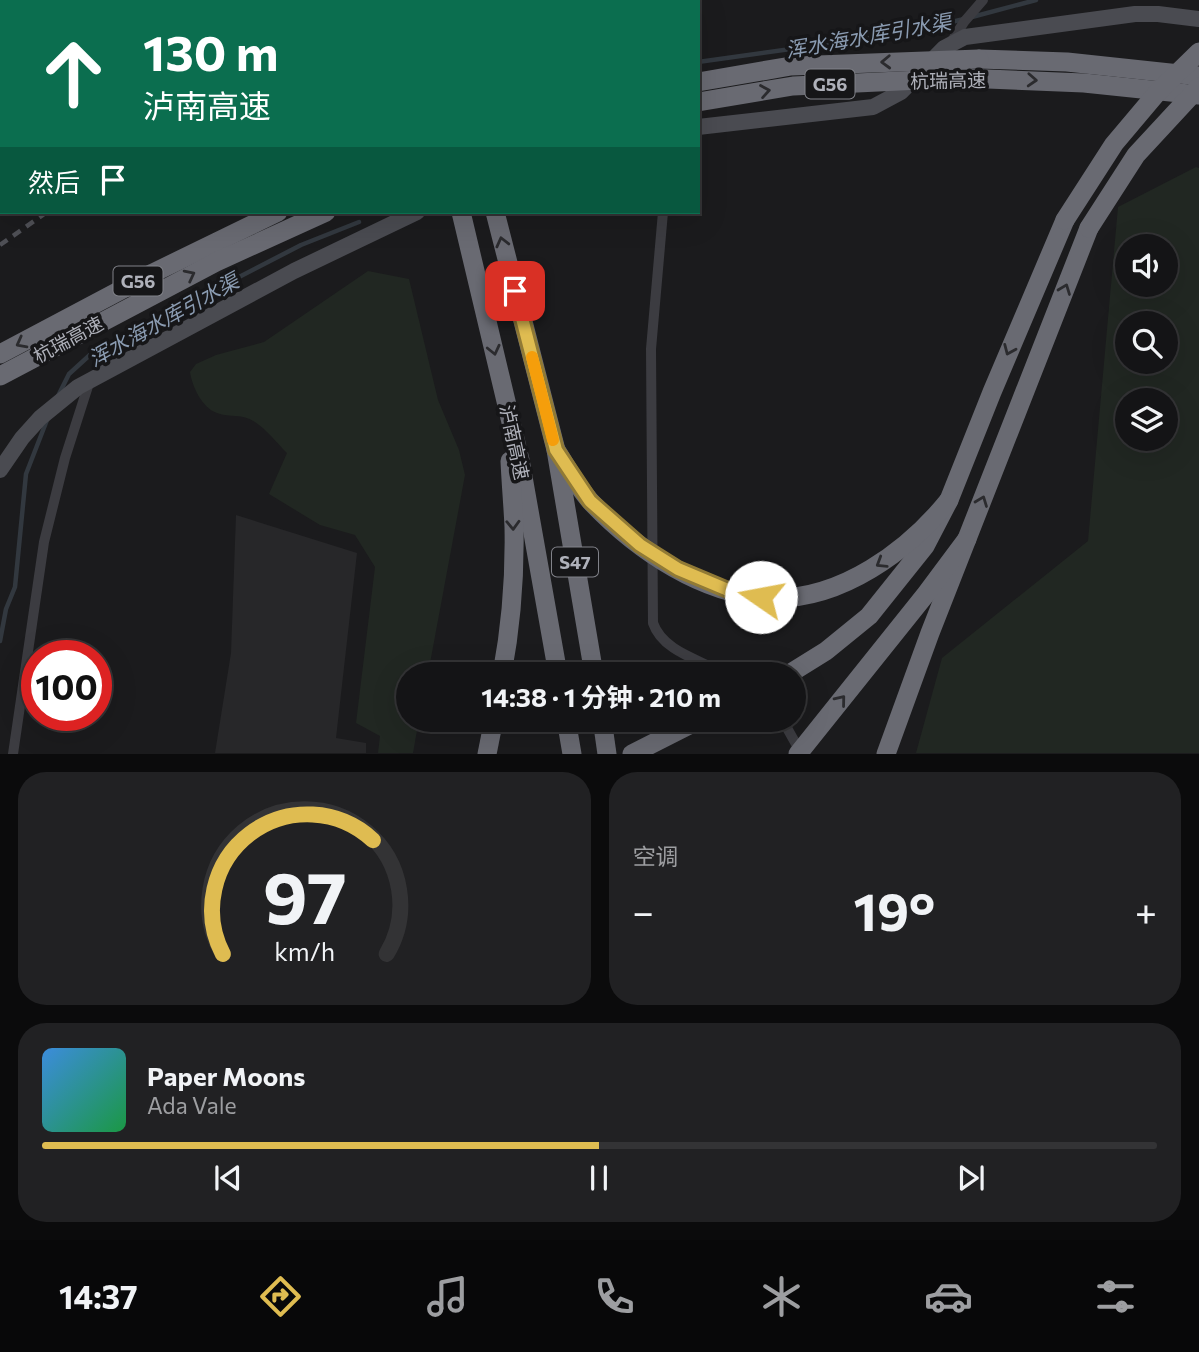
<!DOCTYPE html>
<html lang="zh">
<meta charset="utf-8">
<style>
:root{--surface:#141416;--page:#212123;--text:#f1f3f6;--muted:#9d9ea1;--line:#333335;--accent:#dfbc51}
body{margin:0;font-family:Commissioner,"Noto Sans SC",sans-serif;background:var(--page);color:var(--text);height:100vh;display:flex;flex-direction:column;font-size:26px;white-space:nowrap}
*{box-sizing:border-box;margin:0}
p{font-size:23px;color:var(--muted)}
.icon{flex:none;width:38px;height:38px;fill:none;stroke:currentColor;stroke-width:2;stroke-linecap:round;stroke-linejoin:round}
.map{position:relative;height:754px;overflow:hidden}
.sheet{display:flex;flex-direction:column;gap:18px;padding:18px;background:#0b0b0c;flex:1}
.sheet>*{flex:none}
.hud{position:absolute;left:0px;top:0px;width:700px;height:214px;box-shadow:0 7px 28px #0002,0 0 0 2px var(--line);background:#0b6e4f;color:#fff;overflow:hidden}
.controls{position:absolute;left:1115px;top:234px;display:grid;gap:14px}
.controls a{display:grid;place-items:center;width:63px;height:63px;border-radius:50%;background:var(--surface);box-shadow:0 7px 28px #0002,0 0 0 2px var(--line);font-size:35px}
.speed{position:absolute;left:21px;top:640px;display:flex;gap:14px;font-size:35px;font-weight:700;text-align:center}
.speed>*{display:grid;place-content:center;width:91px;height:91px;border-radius:50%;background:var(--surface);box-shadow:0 7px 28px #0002,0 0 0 2px var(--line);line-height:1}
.speed .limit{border:10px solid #d22;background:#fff;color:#111}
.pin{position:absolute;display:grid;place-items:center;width:60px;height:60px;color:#fff;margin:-30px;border-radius:14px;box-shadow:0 4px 10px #0006}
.me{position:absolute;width:77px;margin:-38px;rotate:282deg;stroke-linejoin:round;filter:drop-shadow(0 0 5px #0008)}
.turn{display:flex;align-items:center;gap:24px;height:147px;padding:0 28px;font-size:32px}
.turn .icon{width:91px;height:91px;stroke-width:2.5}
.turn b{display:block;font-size:49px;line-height:60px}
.then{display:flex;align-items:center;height:66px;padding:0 28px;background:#0003;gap:14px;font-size:26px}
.big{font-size:52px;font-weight:700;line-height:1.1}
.sheet .widget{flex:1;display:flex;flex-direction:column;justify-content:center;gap:10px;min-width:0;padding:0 24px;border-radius:28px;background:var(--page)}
.sheet .dial{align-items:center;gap:0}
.dial svg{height:182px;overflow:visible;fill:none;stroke:var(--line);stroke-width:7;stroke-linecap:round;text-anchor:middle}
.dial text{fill:var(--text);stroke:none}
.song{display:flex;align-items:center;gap:21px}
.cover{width:84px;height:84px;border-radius:10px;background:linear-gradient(135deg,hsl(210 70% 55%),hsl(140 70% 35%))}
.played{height:7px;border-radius:4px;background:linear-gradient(90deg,var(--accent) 50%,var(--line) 50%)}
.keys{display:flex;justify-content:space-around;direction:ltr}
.heat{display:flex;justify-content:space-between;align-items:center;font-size:38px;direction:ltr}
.sheet .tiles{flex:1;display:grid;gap:18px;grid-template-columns:1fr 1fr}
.widget:last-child{grid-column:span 2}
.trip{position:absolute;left:396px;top:662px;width:410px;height:70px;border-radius:35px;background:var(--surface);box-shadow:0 7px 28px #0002,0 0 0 2px var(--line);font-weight:700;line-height:70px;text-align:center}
.menu{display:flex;height:112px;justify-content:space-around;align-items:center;background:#080809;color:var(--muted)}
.menu .icon{width:49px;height:49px}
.menu .on{color:var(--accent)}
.menu b{font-size:32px;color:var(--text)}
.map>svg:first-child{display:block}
</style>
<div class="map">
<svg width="1199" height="754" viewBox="0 0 1199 754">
<rect width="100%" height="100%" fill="#1b1b1d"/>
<path fill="#272729" d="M236,515L357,553L336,738L366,743V753H215L231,653Z"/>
<g fill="#212722" fill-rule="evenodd">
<path d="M1196,167L1199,168V753H916L942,658L1088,541L1118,207ZM1127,247H1166V285H1127ZM1127,324H1166V362H1127ZM1127,401H1166V439H1127Z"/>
<path d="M368,271L409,279L438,400L459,450L465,475L428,674H408V719H419L413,753H378L380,736L356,723L375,567L355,535L320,525L269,494L287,453C277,443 267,430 255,422C242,413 230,418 217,413C202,408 192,386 190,372L196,364L216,355L264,342Z"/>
</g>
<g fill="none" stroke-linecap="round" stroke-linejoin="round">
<g stroke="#32383f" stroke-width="4.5">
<path d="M972,17L1036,0"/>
<path d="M698,62L906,33L964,19"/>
<path d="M58,396L69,374L92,353L301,245L359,222"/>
<path d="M0,641L6,609L15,587L26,474L47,420"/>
</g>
<g stroke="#3c3c41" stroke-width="10">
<path d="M950,44L964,22L983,0"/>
<path d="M663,212L651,349L653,623C663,652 701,660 725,674"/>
<path d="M782,719L801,753"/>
<path d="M13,754L44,542L65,458L90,380"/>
</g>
<g stroke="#4a4b51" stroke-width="16">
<path d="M698,127L873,107L901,92L944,48L965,37L1135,14H1158L1199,19"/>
<path d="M0,470L22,438L40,418L78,387L294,271L417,212"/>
</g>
<g stroke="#696a72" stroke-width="19">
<path d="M389,0L390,2"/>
<path d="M431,0L432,2"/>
<path d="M979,59L1067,62L1199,76"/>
<path d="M963,78L1084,83L1199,95"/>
<path d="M461,212L520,460L558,674"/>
<path d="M495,212L556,450L594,674"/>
<path d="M0,354L153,273L278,212"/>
<path d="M0,376L216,262L326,212"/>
<path d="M502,674C511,626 515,576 514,527C513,505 511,483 510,461"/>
<path d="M789,674L826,651L869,616L925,546L949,500L992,392L1065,220"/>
<path d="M566,719L572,754"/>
<path d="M602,719L607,754"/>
<path d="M487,754L494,719"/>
<path d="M632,754L701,719"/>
<path d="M886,754L930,633L1089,228"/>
</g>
<g stroke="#4f5056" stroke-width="4.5" stroke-dasharray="9 7" stroke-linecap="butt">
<path d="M385,2L388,0"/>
<path d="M0,245L47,212"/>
</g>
<g stroke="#696a72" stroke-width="19">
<path d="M698,82L791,66L979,59"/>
<path d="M698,102L793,86L963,78"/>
<path d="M1065,220L1114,144L1157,93L1199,52"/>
<path d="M1089,228L1136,155L1199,87"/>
<path d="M556,450C567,467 578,488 592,503C638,551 704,596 772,598C841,600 908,551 949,500"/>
<path d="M798,754L926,594L967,539"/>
</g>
</g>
<defs><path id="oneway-chevron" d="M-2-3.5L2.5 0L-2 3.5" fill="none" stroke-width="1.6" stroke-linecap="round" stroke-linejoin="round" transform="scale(1.75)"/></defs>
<g stroke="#2b2b2e">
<use href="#oneway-chevron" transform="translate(886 62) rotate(178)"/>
<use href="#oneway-chevron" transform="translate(1032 80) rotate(3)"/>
<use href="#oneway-chevron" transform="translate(765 91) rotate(-10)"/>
<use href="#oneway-chevron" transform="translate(502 242) rotate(-104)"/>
<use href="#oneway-chevron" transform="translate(190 275) rotate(-27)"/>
<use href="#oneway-chevron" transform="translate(1065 289) rotate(-69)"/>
<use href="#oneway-chevron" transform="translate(21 343) rotate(152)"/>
<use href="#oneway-chevron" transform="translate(494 350) rotate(77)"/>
<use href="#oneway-chevron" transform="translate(1009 350) rotate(113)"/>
<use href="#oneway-chevron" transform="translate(982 501) rotate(-69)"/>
<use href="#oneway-chevron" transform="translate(513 525) rotate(88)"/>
<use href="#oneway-chevron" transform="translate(881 563) rotate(148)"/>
<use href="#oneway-chevron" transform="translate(841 700) rotate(-51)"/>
</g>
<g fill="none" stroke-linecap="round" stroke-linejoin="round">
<defs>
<path id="route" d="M515,291L556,450L590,501L640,545L678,569L728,590L761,597"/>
</defs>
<use href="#route" stroke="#917a35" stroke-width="18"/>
<use href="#route" stroke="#dfbc51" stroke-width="12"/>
<path stroke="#f59e0b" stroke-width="12" d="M532,357L553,440"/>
</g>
<g text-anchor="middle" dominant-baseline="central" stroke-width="7" stroke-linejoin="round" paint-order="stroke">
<g fill="#161618" stroke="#818289" stroke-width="2">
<rect x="805.5" y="69.5" width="49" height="29" rx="5"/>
<rect x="113.5" y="266.5" width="49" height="29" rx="5"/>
<rect x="552" y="547.5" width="46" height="29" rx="5"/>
</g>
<g font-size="18" font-weight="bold" fill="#afb1ba">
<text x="830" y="84">G56</text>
<text x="138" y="281">G56</text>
<text x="575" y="562">S47</text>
</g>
<g font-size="19" fill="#afb1ba" stroke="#161618">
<text transform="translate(948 80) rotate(-1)">杭瑞高速</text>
<text transform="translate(68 339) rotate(-28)">杭瑞高速</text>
<text transform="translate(515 442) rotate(78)">泸南高速</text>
</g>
<g font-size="21" font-style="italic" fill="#8a9bb1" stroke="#161618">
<text transform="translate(868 35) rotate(-10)">浑水海水库引水渠</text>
<text transform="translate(163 319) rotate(-29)">浑水海水库引水渠</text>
</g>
</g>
</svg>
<div class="controls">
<a><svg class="icon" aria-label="sound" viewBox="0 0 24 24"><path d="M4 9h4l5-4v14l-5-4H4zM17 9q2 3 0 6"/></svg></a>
<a><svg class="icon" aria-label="search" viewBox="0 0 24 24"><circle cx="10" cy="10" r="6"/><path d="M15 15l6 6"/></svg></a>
<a><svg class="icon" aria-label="layers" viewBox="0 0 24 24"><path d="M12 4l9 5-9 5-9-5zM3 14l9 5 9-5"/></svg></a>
</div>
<div class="speed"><div class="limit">100</div></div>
<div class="pin" style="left:515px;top:291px;background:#d93025"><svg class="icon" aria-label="arrive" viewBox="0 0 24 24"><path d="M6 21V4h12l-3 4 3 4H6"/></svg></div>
<svg class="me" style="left:761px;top:597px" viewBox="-20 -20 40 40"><circle r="19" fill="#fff"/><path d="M0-13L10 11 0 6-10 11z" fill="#dfbc51"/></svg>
<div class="trip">14:38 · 1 分钟 · 210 m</div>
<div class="hud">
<div class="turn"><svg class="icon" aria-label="ahead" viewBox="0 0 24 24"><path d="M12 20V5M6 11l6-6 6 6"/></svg><div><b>130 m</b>泸南高速</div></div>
<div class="then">然后<svg class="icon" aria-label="arrive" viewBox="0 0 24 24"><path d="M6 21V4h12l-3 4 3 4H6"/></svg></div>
</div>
</div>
<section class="sheet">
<div class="tiles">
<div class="widget dial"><svg viewBox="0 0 100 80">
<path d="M14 69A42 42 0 1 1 86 69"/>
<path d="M14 69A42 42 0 0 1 80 19" stroke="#dfbc51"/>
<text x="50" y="56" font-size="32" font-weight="700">97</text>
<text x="50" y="72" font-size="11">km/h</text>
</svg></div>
<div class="widget"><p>空调</p>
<div class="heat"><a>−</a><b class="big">19°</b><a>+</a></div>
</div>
<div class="widget">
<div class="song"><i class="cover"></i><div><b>Paper Moons</b><p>Ada Vale</p></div></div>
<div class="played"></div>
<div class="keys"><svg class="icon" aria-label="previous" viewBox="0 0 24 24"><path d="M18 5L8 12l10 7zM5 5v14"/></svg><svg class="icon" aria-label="pause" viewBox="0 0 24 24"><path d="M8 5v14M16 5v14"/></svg><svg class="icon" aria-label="next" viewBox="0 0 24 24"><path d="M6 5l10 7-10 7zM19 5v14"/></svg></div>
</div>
</div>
</section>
<nav class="menu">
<b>14:37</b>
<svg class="icon on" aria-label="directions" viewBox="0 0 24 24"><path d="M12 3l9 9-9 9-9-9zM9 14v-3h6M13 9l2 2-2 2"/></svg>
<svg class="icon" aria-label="music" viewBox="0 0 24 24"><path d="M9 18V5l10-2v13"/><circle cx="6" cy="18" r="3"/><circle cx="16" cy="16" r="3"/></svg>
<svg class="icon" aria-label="phone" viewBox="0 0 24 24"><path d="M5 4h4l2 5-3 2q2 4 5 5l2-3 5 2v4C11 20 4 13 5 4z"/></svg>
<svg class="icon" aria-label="climate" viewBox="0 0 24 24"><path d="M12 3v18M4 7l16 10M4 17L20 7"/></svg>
<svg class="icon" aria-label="car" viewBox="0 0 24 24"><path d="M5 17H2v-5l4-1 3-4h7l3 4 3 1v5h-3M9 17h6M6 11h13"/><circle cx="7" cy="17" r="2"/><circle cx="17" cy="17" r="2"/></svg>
<svg class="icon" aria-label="filters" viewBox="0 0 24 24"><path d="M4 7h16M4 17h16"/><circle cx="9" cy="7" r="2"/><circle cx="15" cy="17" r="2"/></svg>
</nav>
